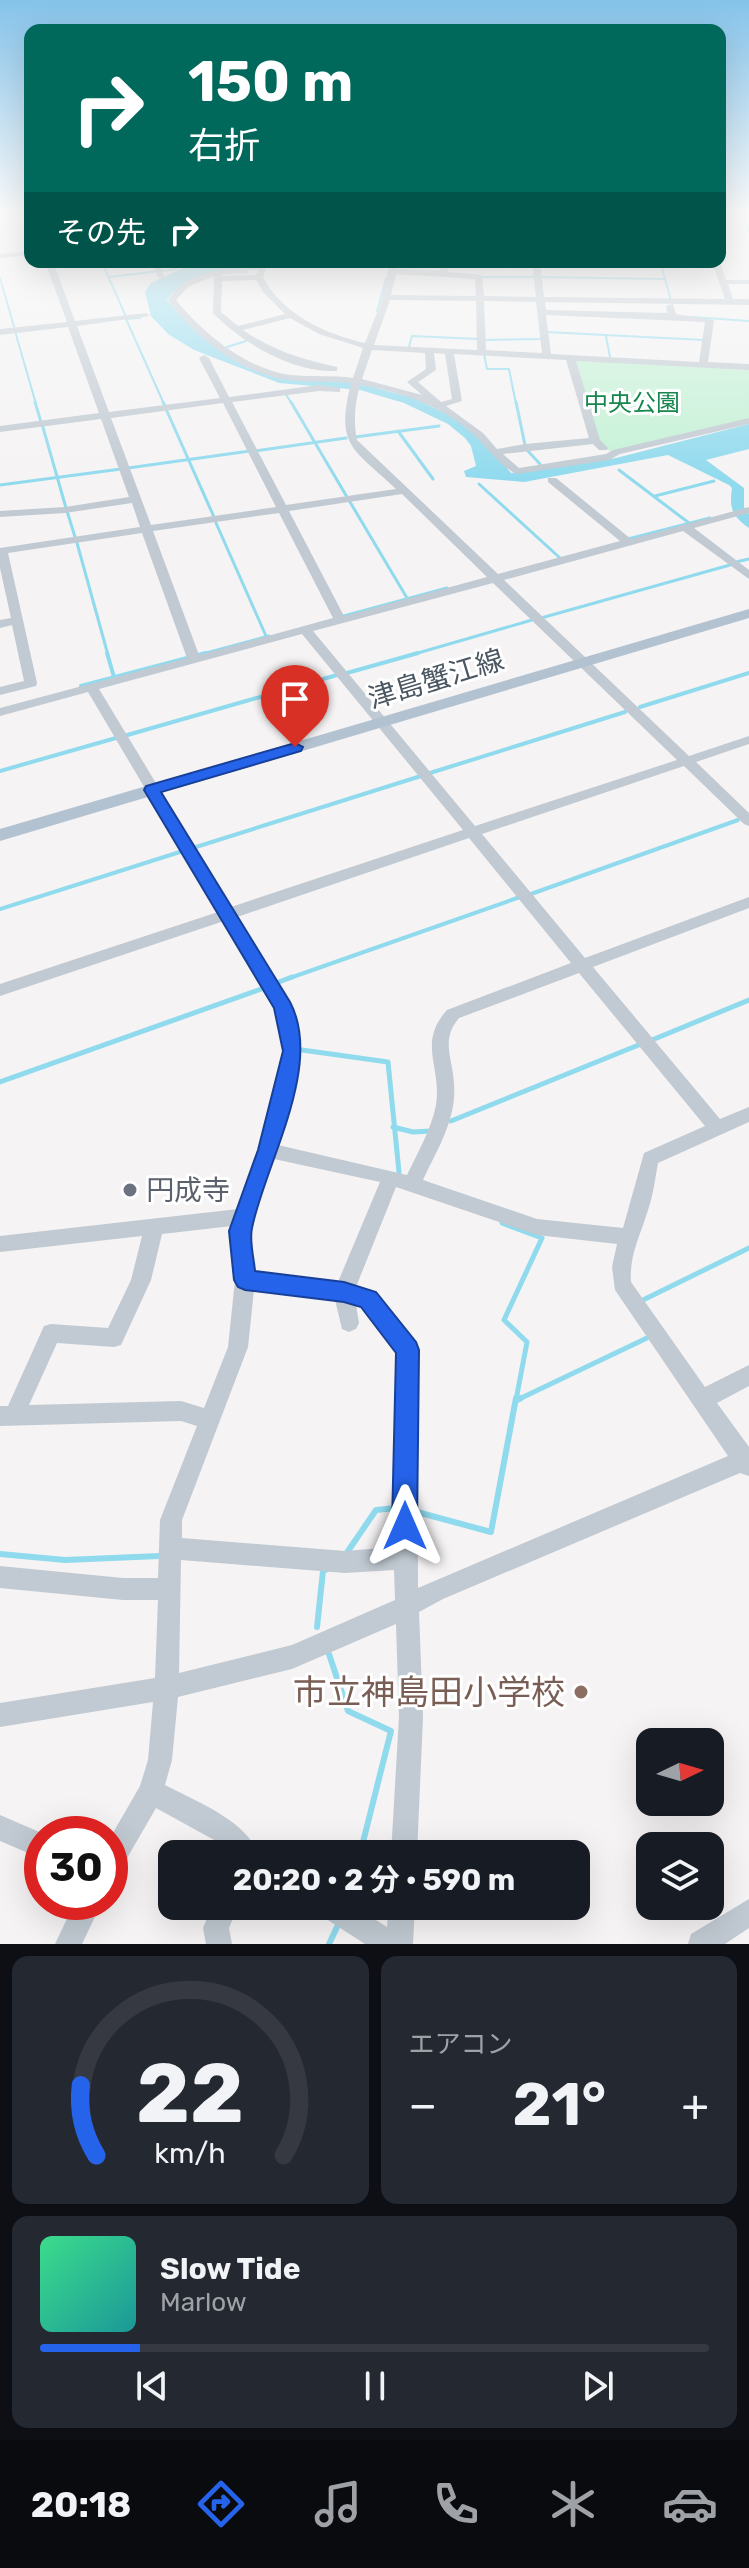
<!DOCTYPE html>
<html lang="ja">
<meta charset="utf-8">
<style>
:root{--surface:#171b24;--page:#242831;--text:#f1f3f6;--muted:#9ea1a6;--line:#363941;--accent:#2563eb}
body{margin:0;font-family:Rubik,"Noto Sans JP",sans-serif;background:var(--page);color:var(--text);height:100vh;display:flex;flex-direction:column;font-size:30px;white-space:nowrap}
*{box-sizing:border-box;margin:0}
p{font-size:26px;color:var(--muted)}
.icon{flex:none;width:44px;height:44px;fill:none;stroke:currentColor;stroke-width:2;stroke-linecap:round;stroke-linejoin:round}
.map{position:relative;height:1944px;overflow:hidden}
.panel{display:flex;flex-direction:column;gap:12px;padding:12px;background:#0d0f14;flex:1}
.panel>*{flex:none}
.hud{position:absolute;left:24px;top:24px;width:702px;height:244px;border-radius:16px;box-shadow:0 8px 32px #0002;background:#00695c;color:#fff;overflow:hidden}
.needle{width:52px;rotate:85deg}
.buttons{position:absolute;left:636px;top:1728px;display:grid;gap:16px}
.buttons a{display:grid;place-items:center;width:88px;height:88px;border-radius:16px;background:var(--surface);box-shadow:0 8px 32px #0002;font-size:40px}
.speed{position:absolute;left:24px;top:1816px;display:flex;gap:16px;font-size:40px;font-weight:700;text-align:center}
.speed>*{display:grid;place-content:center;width:104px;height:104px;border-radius:50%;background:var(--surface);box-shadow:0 8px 32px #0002;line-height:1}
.speed .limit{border:12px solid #d22;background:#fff;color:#111}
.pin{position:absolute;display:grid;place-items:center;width:68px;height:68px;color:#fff;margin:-82px -34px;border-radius:50% 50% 50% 0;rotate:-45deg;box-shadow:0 0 8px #0007}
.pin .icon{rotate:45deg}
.me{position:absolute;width:88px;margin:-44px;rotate:0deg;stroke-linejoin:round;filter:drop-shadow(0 0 6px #0008)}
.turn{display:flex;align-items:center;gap:28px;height:168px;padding:0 32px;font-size:36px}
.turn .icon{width:104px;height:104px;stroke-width:2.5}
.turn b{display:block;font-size:56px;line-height:68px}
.then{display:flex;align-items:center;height:76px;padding:0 32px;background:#0003;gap:16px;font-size:30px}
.big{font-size:60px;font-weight:700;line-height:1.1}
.panel .card{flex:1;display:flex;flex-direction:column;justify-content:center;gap:12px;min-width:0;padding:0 28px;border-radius:16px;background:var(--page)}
.panel .dial{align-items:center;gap:0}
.dial svg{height:208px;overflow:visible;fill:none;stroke:var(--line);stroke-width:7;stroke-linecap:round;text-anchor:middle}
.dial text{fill:var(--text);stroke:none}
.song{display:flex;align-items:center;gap:24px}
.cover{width:96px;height:96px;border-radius:12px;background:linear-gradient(135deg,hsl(150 70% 55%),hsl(180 70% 35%))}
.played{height:8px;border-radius:4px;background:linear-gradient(90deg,var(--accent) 15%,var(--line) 15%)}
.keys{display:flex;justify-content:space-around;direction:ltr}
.heat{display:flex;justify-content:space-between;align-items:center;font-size:44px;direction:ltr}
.panel .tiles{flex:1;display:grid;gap:12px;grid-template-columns:1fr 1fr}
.card:last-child{grid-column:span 2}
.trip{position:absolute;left:158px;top:1840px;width:432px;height:80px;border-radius:16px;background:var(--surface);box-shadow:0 8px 32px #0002;font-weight:700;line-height:80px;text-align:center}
.tabs{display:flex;height:128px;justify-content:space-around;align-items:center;background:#090b0e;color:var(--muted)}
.tabs .icon{width:56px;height:56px}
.tabs .selected{color:var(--accent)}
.tabs b{font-size:36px;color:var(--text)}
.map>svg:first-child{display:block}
</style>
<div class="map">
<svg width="749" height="1944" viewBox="0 0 749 1944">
<rect width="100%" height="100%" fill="#f5f3f3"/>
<path fill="#c3f1d5" d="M572,359L749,368V420L610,451L598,441Z"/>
<path fill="#90daee" d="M195,262L245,263L244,269C215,276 186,271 167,300L194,330L234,358L283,378L353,382L414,398L459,420L479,436L511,473L616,458L749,424V449L706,460L744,488V507L749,514V528C732,516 729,508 732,488L729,485L668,455L524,482L466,477L464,471L476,466L471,446L465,438L448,424L404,403L360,390L279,383L194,350L168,334L151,316L145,292L151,283Z"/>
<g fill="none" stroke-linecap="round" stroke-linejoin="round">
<g stroke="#90daee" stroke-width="2">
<path d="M740,211L749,231"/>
<path d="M102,262L126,317"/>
<path d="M660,262L671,300"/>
<path d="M250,269H259"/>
<path d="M162,271L176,269"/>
<path d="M109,277L159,271"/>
<path d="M481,277H533"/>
<path d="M541,277L665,279"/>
<path d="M0,278L15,330"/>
<path d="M377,311L386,279"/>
<path d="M692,317L749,321"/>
<path d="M126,319L164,404"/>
<path d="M127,319L140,318"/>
<path d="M15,331L36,404"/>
<path d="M546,332L704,340"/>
<path d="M606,336L610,357"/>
<path d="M484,343V340L542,339"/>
<path d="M227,347L246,341"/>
<path d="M409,347L412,336L479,339"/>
<path d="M484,354L487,369H509L516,404"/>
<path d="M285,393L292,404"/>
</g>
<g stroke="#90daee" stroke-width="3">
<path d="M35,402L41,422"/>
<path d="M163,402L165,406"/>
<path d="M291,402L347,497"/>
<path d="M516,402L525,445"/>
<path d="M166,409L214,517"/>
<path d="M42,424L66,508"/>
<path d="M398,431L433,479"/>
<path d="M355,437L439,426"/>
<path d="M527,450L540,464"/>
<path d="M255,451L346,438"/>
<path d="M128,468L250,451"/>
<path d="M619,470L689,523"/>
<path d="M479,484L560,558"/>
<path d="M0,485L121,469"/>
<path d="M655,496L714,481"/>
<path d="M350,502L407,598"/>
<path d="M67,511L75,537"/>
<path d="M216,523L266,636"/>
<path d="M628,539L710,518"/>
<path d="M77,543L108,655"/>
<path d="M736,562L749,559"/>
<path d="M340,617L447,588"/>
<path d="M541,618L730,565"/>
<path d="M199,655L269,636"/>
<path d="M411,655L532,620"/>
</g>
<g stroke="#90daee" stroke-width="4">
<path d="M107,653L114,677"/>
<path d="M347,673L418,653"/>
<path d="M81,686L206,653"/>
<path d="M640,707L749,673"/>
<path d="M124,736L337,675"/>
<path d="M0,771L116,738"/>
<path d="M430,773L625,712"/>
<path d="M196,847L421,776"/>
<path d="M531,894L738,820"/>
<path d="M0,909L183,851"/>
<path d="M287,979L520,897"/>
</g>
<g stroke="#90daee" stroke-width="5">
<path d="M279,982L292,977"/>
<path d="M652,1040L749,1000"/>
<path d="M302,1050L388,1062L399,1172"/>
<path d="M0,1082L264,988"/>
<path d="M451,1121L641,1044"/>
<path d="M393,1127L413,1132L430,1131"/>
<path d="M502,1223L542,1238L504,1320L527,1342L516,1400"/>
<path d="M643,1300L749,1248"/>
<path d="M517,1400L647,1338"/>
</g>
<g stroke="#90daee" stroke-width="6">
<path d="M517,1400L521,1398"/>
<path d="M417,1512L491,1532L516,1398"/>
<path d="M0,1554L65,1560L159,1556"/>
<path d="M346,1554L376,1510L396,1508"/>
<path d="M317,1627L323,1571L327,1569"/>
<path d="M329,1654L348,1711L391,1731L360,1854"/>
<path d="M329,1944L337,1927"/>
</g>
<g fill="#c1cad2" fill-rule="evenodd">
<path d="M0,210H9L0,213Z"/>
<path d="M26,210H30V213H27Z"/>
<path d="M30,251V255L0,258V254Z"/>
<path d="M45,262H53L75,321L146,313L150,316L77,326L109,412L220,398L199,358L204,355L209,358L229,397L319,385L340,388V392L319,391L232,402L286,505L396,489C353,448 335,447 351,383C331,381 310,383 289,380C241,374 196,338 168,300C183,274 213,270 241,269L245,262H253L247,273L222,274V276L256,275L261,262H398L397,269L440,271L441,262H449L448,272L482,275L484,296L536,297L532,262H540L544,297L725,299L712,262H720L726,280H749V284H728L733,299H749V305L545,302L546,310L667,313L666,306L673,304L676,314L714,320L708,362L749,364V370L576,361L600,440L608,448L607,450H599L593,444L503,454L519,468L606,454L613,450L749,418V424L620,454L609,460L517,474C499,466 489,449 475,436C443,406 402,392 360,385C355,404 353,420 357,440L498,574L620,541L548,482V478H556L631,539L749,507V513L694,528L749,570V579L683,531L504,580L689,756L749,736V744L696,762L749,813V826L744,824L684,766L482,834L585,958L749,897V908L593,967L720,1119L749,1107V1122L658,1163C655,1179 653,1197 647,1213C640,1236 629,1256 631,1282L705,1387L749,1365V1386L717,1403L749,1447V1476L740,1473L443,1599L419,1612L423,1717L417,1854H391L399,1717L396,1624L292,1669L178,1697L172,1760L165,1785C197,1802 244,1819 259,1854H228L216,1841L156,1808L119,1872L110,1876V1838L140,1786L148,1760L153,1702L0,1727V1703L155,1678L158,1600H123L0,1588V1566L123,1578H158L160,1520L197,1426L181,1421L0,1426V1406H8L44,1326L51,1324L108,1328L131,1280L142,1236L0,1252V1236L238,1209L259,1150L285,1051L275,1007L224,921L0,996V984L218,912L88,692L0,716V708L187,658L142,533L8,553L37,683L36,686L0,695V687L24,681L12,625L0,628V620L11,618L0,568V548L140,527L132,503L65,513L0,517V511L65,507L129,497L101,419L0,432V426L99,413L68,327L0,335V329L67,322ZM267,266H389L380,305L365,343C325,334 282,314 263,277ZM396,274L475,279L476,296L391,295ZM214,276L213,313C242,343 293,373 337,371V367C303,360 272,350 243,330L290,318L319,334L363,348L353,378C332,375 311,377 290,375C246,369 203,333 176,300L188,287ZM256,280L263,292L285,314L238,326L221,312L222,281ZM390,300L476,301L477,350L374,345ZM484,301L536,302L542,353L486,350ZM546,315L705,322L699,362L551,354ZM372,350L425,353L426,369L407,382L422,395L362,379ZM434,353L445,354L452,399L441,402L418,382L436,370ZM454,354L566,360L589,438L525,444L497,449L483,433L446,406L462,401ZM223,403L276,507L151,525L111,418ZM402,494L487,577L344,616L289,511ZM279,513L333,618L199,655L153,531ZM493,583L677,760L475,826L313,631ZM302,634L463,830L231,907L99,689ZM469,838L571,963L447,1010C417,1043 442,1067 436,1105C431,1130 418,1152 407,1175L278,1145L301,1051L291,1007L237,917ZM579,973L705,1126L644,1153L623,1228L537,1219L423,1180C437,1150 457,1119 454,1084C453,1059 440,1040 459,1018ZM274,1159L380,1182L338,1282L254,1272L249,1231ZM396,1187L537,1235L617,1244L612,1267L615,1290L728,1456L418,1588L417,1350L375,1294L356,1287ZM232,1226L231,1231L235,1280L228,1347L204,1408L181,1401L29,1405L57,1343L114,1347L121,1345L151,1280L162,1234ZM254,1290L335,1300L342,1329L349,1332L356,1329L359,1323L356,1305L361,1307L397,1353L394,1547L345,1551L182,1538V1520L248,1347ZM181,1560L345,1573L394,1570L395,1600L292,1645L179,1673Z"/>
<path d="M151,262H159L165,278H159Z"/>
<path d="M0,1815L44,1834H42V1859L0,1841Z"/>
<path d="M749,1899V1928L725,1944H688L691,1934Z"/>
<path d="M75,1902H102L82,1944H55Z"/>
<path d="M212,1906H238L229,1928L232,1944H206L203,1928Z"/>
<path d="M316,1906H354L387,1927L389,1906H415L413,1944H365L320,1915Z"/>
</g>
<path fill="#b3c2d1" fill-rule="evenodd" d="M749,609V618L0,841V829Z"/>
</g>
<linearGradient id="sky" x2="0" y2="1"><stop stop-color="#85c3ea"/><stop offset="0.44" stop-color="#fafafa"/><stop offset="1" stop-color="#fafafa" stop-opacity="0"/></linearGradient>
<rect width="749" height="482" fill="url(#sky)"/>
<path fill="#2563eb" stroke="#184099" stroke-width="2" d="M295,743L303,747L301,751L161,792L290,1002C324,1066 265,1164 252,1228C249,1241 254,1258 255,1271L344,1282L376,1292L416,1342L419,1350L417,1526L414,1535L405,1539L396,1535L392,1526L396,1353L361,1307L344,1302L245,1290L238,1287L234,1280L229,1231L258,1150L283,1051L274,1008L144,790L146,786Z"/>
<circle fill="#6b7280" stroke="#fff" stroke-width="3" cx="130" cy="1190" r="8"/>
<circle fill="#8d6e63" stroke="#fff" stroke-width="3" cx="581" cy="1692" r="8"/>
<g text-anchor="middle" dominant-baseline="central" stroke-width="6" stroke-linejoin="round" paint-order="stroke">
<g font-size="24" fill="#17864f" stroke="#fff">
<text x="632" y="403">中央公園</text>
</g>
<g font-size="28" fill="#4a5661" stroke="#fff">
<text transform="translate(436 679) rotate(-17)">津島蟹江線</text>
</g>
<g font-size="28" fill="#5b616d" stroke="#fff" text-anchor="start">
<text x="146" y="1190">円成寺</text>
</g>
<g font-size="34" fill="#785e54" stroke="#fff" text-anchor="end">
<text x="565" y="1692">市立神島田小学校</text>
</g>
</g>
</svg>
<div class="buttons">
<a><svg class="needle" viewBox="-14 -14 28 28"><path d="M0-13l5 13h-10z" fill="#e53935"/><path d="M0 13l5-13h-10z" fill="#9ea1a6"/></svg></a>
<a><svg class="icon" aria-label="layers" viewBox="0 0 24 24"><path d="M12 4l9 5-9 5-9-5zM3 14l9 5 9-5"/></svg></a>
</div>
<div class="speed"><div class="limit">30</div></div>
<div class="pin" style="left:295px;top:747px;background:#d93025"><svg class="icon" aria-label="arrive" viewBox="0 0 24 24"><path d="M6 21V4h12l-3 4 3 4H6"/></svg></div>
<svg class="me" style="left:405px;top:1526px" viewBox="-20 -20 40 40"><path d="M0-17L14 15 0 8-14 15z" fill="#2563eb" stroke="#fff" stroke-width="4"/></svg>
<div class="trip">20:20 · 2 分 · 590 m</div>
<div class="hud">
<div class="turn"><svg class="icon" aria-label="right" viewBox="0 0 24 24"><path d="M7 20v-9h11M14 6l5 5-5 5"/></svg><div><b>150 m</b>右折</div></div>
<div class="then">その先<svg class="icon" aria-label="right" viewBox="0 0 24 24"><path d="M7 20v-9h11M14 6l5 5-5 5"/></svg></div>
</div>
</div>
<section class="panel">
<div class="tiles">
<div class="card dial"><svg viewBox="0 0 100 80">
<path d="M14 69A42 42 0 1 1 86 69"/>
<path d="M14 69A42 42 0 0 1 8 42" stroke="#2563eb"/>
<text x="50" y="56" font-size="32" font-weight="700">22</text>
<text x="50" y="72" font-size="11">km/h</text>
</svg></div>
<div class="card"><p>エアコン</p>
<div class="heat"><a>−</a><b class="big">21°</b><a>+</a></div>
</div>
<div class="card">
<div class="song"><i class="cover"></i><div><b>Slow Tide</b><p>Marlow</p></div></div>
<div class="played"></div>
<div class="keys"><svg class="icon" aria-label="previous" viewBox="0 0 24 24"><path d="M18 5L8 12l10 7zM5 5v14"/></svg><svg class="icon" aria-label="pause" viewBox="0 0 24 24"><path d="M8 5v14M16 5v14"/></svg><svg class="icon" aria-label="next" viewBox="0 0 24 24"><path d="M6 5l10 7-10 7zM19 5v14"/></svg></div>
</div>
</div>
</section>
<nav class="tabs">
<b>20:18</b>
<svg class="icon selected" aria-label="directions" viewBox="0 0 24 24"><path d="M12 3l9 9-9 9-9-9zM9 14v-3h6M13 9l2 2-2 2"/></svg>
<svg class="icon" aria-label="music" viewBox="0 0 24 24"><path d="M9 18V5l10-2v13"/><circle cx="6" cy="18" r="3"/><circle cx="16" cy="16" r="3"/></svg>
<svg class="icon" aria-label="phone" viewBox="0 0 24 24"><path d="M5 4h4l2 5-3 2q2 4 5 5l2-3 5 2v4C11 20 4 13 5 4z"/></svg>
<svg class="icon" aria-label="climate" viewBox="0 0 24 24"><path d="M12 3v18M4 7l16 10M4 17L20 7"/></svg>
<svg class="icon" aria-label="car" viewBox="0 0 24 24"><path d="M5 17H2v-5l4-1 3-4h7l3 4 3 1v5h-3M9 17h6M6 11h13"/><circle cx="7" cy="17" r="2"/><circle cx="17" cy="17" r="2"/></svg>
</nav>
